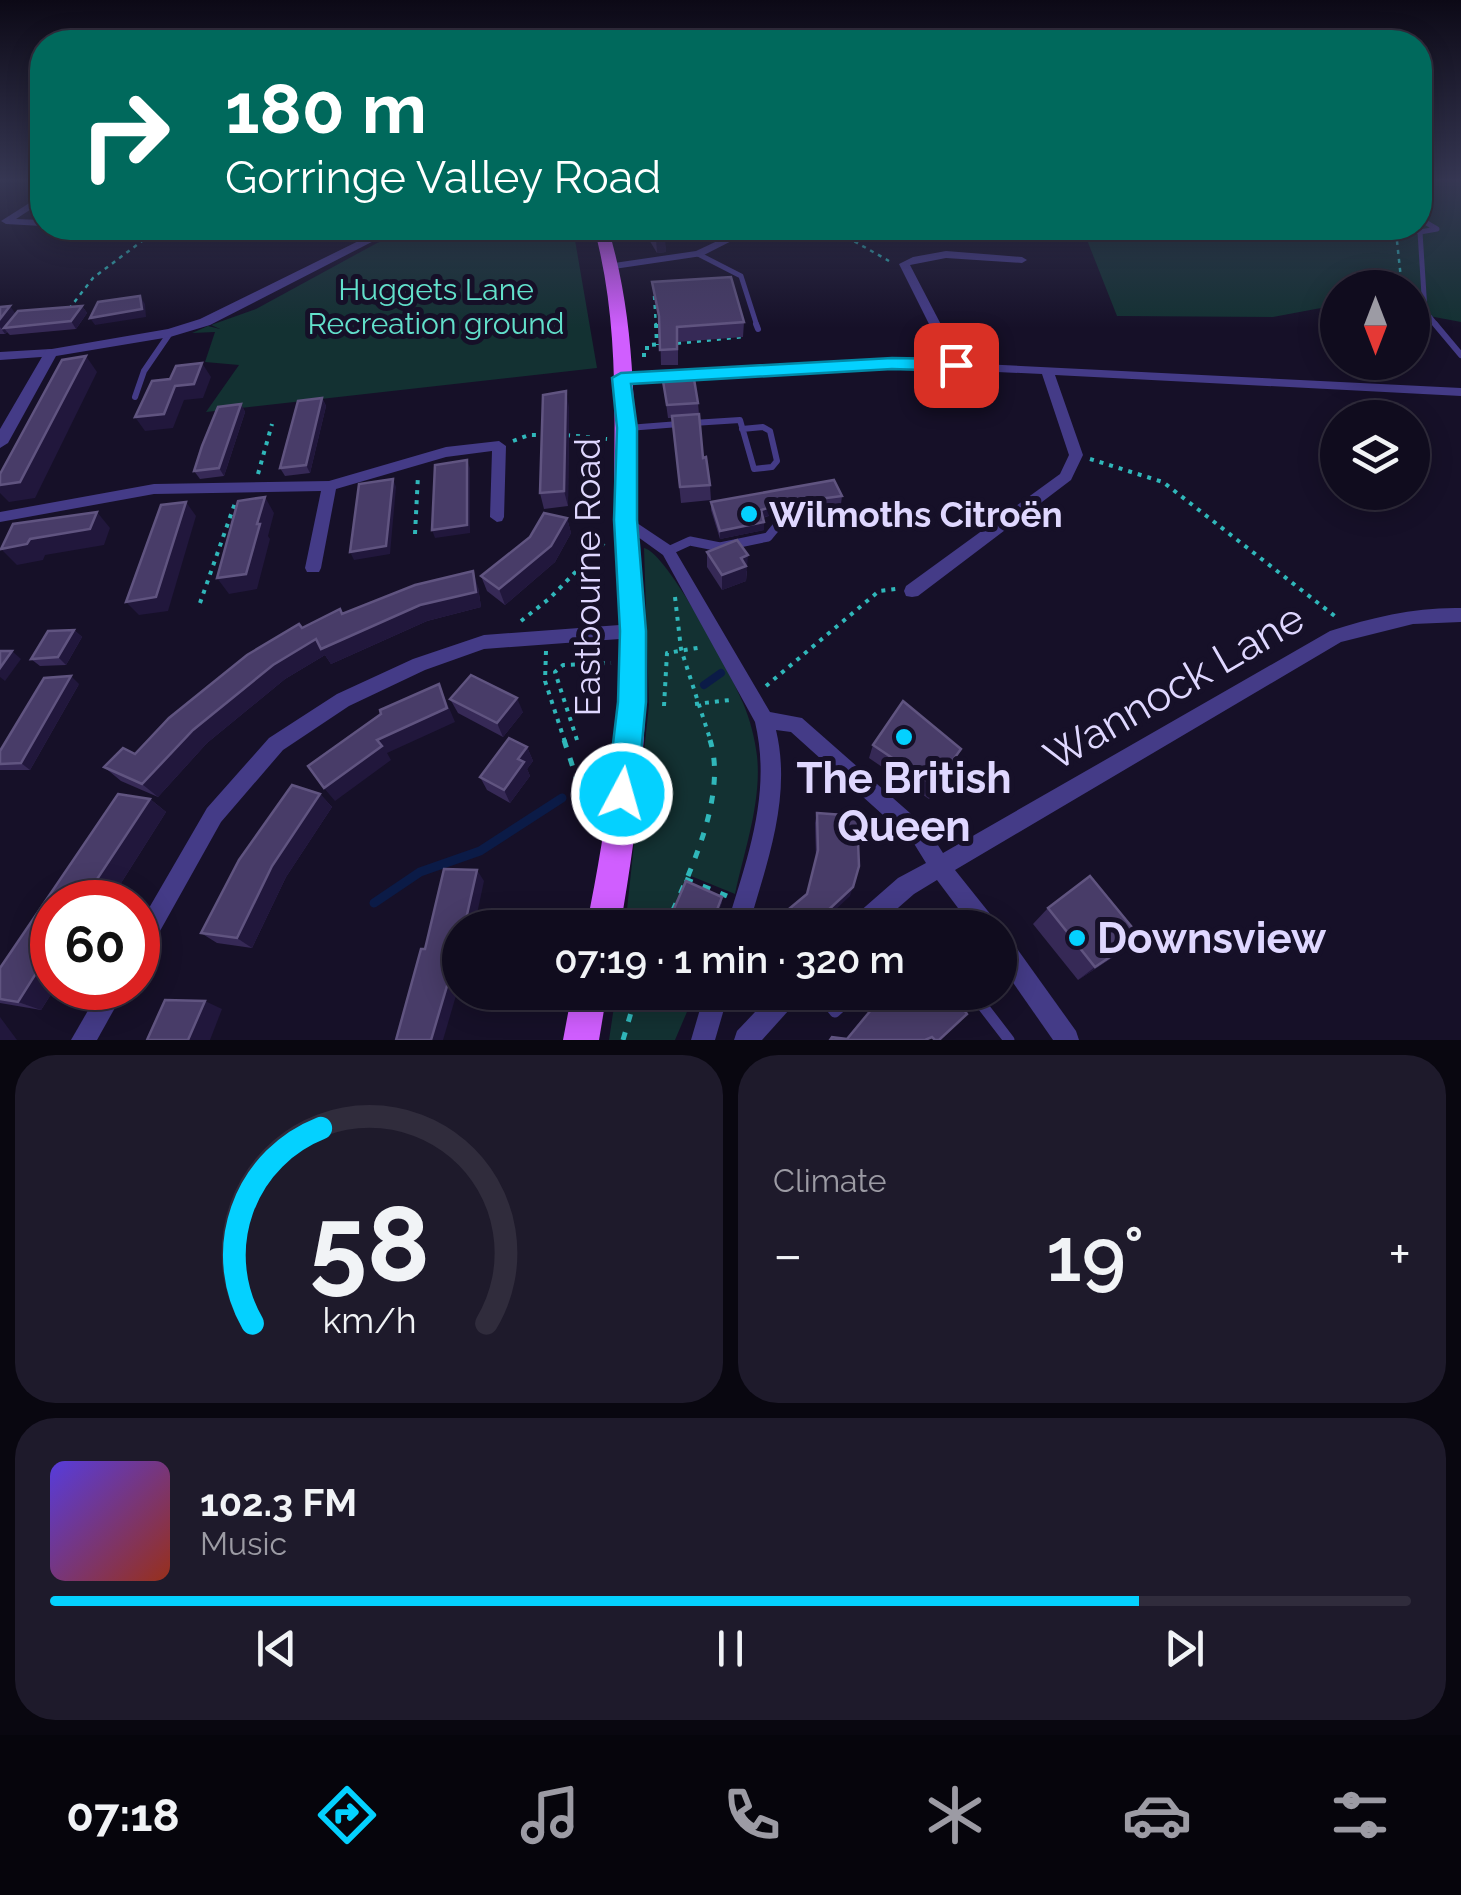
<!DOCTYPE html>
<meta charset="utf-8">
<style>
:root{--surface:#100c1e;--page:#1e1a2b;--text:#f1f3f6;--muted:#9c9ba4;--line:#302c3c;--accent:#04d1ff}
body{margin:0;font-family:Raleway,sans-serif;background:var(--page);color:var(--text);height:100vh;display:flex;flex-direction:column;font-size:38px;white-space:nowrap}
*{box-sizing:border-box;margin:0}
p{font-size:32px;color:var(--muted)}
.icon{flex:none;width:55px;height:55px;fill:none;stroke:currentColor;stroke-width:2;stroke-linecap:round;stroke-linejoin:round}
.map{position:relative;height:1040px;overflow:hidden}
.side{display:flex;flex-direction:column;gap:15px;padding:15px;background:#090710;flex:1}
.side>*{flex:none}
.hud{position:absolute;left:30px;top:30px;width:1402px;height:210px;border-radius:40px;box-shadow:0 5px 25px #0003,0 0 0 2px var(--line);background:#00695c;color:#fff;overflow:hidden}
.needle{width:65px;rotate:180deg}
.tools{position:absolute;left:1320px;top:270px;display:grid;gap:20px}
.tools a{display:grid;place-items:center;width:110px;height:110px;border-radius:50%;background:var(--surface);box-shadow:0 5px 25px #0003,0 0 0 2px var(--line);font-size:50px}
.speed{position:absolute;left:30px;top:880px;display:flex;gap:20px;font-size:50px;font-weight:700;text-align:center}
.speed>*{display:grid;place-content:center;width:130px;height:130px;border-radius:50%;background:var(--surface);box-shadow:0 5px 25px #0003,0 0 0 2px var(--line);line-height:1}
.speed .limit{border:15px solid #d22;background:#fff;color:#111}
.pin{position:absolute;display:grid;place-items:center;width:85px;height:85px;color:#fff;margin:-42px;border-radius:20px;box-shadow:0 5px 15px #0006}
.me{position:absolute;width:110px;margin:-55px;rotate:6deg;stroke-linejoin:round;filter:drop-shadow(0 0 8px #0008)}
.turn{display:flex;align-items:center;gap:35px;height:210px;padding:0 30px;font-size:45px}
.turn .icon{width:130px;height:130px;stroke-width:2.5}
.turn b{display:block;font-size:70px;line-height:85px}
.big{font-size:75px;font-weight:600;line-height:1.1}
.side .widget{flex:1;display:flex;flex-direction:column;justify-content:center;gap:15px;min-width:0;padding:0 35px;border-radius:40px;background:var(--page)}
.side .dial{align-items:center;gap:0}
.dial svg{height:260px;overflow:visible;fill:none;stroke:var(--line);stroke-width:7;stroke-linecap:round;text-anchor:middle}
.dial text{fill:var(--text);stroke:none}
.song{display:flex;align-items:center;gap:30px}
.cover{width:120px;height:120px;border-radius:15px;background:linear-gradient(135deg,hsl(250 70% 55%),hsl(10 70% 35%))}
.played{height:10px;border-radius:5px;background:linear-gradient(90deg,var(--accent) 80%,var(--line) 80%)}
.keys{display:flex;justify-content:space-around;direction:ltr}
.heat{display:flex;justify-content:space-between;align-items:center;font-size:55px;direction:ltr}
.side .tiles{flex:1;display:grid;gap:15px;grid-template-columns:1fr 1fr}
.widget:last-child{grid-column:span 2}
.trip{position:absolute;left:442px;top:910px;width:575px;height:100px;border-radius:50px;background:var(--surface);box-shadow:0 5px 25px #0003,0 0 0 2px var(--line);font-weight:600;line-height:100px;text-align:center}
.menu{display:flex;height:160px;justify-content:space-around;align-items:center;background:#06050c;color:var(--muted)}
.menu .icon{width:70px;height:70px}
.menu .active{color:var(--accent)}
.menu b{font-size:45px;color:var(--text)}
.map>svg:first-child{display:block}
</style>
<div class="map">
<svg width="1461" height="1040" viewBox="0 0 1461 1040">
<rect width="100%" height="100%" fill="#161028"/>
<g fill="#133132">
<path d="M1420,182H1461V322L1413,313L1412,288H1338L1337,305L1273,317L1117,316L1087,240L1044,228H1420Z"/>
<path d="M420,228H567L575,240L597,368L206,412L239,365L205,362L215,332L192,333L208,326L220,329L211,325L256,309L377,243Z"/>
<path d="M644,548C666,551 733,677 743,703C750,719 755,739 757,756C762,801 744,851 735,894L691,876L671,920L684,927L625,928L649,705Z"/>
<path d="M616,993V992L695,993L675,1040H609Z"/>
</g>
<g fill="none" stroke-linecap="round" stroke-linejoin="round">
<path stroke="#0b1b47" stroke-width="8" d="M704,685L721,673"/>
<path stroke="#0b1b47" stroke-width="9" d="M374,903L420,872L480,851L562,798"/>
<g stroke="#30b7ba" stroke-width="2.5" stroke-dasharray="4 5" stroke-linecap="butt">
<path d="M518,228L548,232"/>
<path d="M831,228L889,261"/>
<path d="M1396,232L1402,288"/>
<path d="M471,235L504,228"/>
<path d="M654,296L656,326"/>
<path d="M69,309L93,278L142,241"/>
</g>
<g stroke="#30b7ba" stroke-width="4" stroke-dasharray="4 6" stroke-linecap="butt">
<path d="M656,324L657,345"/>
<path d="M677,343L746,336"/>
<path d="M642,355H647V345L663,344"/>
<path d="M566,435L607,439"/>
<path d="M513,441L529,435H547"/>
<path d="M1090,459L1163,482L1336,617"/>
<path d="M258,474L272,424"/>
<path d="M415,534L418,475"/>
<path d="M675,597L681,649L711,742"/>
<path d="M200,603L235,503"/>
<path d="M521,621L550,598L605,542"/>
<path d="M546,651L545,681L565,742"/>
<path d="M766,686L879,591L896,589"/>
<path d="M695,704L730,700"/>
<path d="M664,706L667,653L703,647"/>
<path d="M577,740L555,672L563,665L611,663"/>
</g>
<g stroke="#30b7ba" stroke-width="5" stroke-dasharray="8 11" stroke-linecap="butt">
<path d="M564,740L583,798L598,809"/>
<path d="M685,879L727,896"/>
<path d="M665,928C688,876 728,797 710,740"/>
<path d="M623,1040L637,992"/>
</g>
<g stroke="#443b87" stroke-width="5">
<path d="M1407,228L1420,232L1437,229L1420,219"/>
<path d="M1420,232L1425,311L1437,326"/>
<path d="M698,254L741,276L757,326"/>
</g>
<g stroke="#443b87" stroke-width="6">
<path d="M756,324L758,329"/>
<path d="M1435,324L1461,355"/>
<path d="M135,397L144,371L170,333"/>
<path d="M693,423L740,420L754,469L772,467L777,461L770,431L763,427L742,429"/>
<path d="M628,428L679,424"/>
</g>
<path stroke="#443b87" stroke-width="9" d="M668,551L690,541L720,547L768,537L782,520"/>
<g stroke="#443b87" stroke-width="11">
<path d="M819,992L835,1012L857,992"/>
<path d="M972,992L1009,1040"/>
</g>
<g fill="#443b87" fill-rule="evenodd">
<path d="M42,195V202L16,219L42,220V226L6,224L1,221Z"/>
<path d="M112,228C156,225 201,233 246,232C280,231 314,226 348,228L343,231L245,238L117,231Z"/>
<path d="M745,228H757L702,256L614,269L609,266L614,263L696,251Z"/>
<path d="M946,251L1022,257L1027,260L1022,263L946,258L910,265L961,363L1461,388V396L1055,375L1083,455L1071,480L918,596L912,597L906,596L904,591L906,586L1060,474L1069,455L1042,374L892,367L621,383L615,379L621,375L892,359L948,362L899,264L913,257Z"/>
<path d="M51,349L55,350V356L0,360V352Z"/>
<path d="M499,441L506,446L504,517L502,521L497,522L490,517L492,451L446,457L336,489L321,568L319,572H307L305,568L321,491L154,494L0,522V512L154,484L329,481L446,447Z"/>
<path d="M625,515L673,547L770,712L802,718L927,828L943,853L1330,631C1373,617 1416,607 1461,608V622L1413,624L1341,642L955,870L995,920L998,928H973L937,880L914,894L875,928H847L850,920L898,878L926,863L913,842L791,732L776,730C792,797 767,863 748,928H726C747,859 772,794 755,722L663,555L620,524L618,520Z"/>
<path d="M633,624L639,626L641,631L639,636L633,638L484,649L425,670L349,706L283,750L221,822L146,956L138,959V927L207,808L269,738L337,694L413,659L484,635Z"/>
<path d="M1000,933L1008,936L1076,1031L1079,1040H1053L1000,964Z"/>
<path d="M101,988H126L97,1040H71Z"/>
<path d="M705,992H729L715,1040H691Z"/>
<path d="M774,992H801L798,1000L762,1040H734L737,1031Z"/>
</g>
<path fill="#443b87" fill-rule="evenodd" d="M385,228H399L210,325L170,337L56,356L8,443L0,448V429L46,350L168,329L200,319Z"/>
<g fill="#d05eff" fill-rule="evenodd">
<path d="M594,228H608C637,323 634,419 636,516C637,557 645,597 646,638C648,736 637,832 620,928H586C606,832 619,736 620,639C621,598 614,558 614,517C614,419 620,323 594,228Z"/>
<path d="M572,992H607L599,1040H563Z"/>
</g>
</g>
<g fill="#362956">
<path d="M438,228H476L473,234H440Z"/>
<path d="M642,228H663L666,252L657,253Z"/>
<path d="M652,282L744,322L743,337L678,342V365H661L660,326Z"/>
<path d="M82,306L87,313L76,329L10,335L7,332L5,334H0V307L15,314Z"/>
<path d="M663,381L698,403L703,458L710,485L711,500L681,503L672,418H668Z"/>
<path d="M322,398L326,406L310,473L285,476L280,468Z"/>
<path d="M241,404L245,412L224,476L200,479L194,471Z"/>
<path d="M569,407L568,506L544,509L540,493Z"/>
<path d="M842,496L841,504L780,512L763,518L764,530L720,539L711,510V502Z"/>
<path d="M567,518L571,533L555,562L505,605L487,591L481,576Z"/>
<path d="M707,552L747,571L746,581L722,590L707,567Z"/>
<path d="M478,587L481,607L427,621L331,664L325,655L285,679L207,743L158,797L121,781L104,767L135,754L302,628L342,614Z"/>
<path d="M74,630L82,637L66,665L40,666L31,659Z"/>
<path d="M79,684L30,770H0V751Z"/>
<path d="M450,699L523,712L503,737L458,713Z"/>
<path d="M873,745L955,762L929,799L869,758Z"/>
<path d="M527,747L533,761L527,769L530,776L510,803L487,790L480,777Z"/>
<path d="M118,794L150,799L166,812L109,902H52V988H55L41,1010L0,1003V968Z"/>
<path d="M320,794L332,807L286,877L252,948L217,943L201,933Z"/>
<path d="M817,813L850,896L807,894L816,858L815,823Z"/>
<path d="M722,897V902L712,928H698L674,916L673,911Z"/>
<path d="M1048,908L1140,937L1121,952L1078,980L1033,924Z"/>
</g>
<g fill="#21173c">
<path d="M665,237L666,252L657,253L656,238Z"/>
<path d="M140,296L145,304L146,317L95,325L90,318Z"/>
<path d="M10,306L18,317L4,328L7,332L5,334L0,327V319Z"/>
<path d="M82,306L87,313L76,329L71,321Z"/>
<path d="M86,356L97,372L35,498L9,502L0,493V485Z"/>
<path d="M202,363L211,377L203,398L184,400L173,428L145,431L135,417Z"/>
<path d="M566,391L569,407L568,506L564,491Z"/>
<path d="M322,398L326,406L310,473L306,465Z"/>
<path d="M241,404L245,412L224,476L219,468Z"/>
<path d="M467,460L470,468V533L435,538L432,530Z"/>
<path d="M393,479L396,487L390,554L354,560L350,552Z"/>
<path d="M265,497L274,513L268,536L270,539L257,589L229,594L217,578L257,524Z"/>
<path d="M186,502L196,516L168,611L139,615L126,602Z"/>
<path d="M781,504L780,512L761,518V510Z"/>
<path d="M97,512L110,528L104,545L45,555L43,560L17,565L1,549Z"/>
<path d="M567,518L571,533L555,562L505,605L499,589Z"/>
<path d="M764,522V530L720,539V531Z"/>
<path d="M748,555L746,581L722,590V575L741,558Z"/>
<path d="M473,571L478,587L481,607L427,621L331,664L325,655L285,679L207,743L158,797L142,784L193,730L273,665L316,639Z"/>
<path d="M74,630L82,637L66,665L58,657Z"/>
<path d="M12,651L21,659L5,681L0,677V668Z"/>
<path d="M71,676L79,684L30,770L21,763Z"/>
<path d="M439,684L455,722L387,753L391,760L335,801L324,788Z"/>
<path d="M517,698L523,712L503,737L497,723Z"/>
<path d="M527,747L533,761L527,769L530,776L510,803L504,790L518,759Z"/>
<path d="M961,749L955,762L929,799L934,786Z"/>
<path d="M320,794L332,807L286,877L252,948L237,938L272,866Z"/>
<path d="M150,799L166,812L109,902H82Z"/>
<path d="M477,870L484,881L474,928H464Z"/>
<path d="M853,887L850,896L816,928H809Z"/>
<path d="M722,897V902L712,928H710Z"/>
<path d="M1140,937L1121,952L1078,980L1095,967Z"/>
<path d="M460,942V982L443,1040H431Z"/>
<path d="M52,948V988H55L41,1010L18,1002Z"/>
<path d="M205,1001L222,1009L210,1040H188Z"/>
<path d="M0,1017L17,1040H0Z"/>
</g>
<g fill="#483c68" stroke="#605480" stroke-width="2.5">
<path d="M649,228H663L665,237L656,238Z"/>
<path d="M731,277L744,322L677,327V349L660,350L659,316L652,282Z"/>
<path d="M140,296L142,309L90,318L98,302Z"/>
<path d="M10,306L0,319V307Z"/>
<path d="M82,306L71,321L4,328L18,311Z"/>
<path d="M86,356L20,482L0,485V474L62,360Z"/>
<path d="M202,363L194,384L175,386L164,414L135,417L152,381L170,379L176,366Z"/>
<path d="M694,379L698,403L667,405L663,381Z"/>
<path d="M566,391L564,491L540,493L543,395Z"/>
<path d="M322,398L306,465L280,468L298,401Z"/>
<path d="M241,404L219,468L194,471L202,446L218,407Z"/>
<path d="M699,414L703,458L706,457L710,485L680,487L672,416Z"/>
<path d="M467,460V525L432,530L435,465Z"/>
<path d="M393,479L386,546L350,552L359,484Z"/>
<path d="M834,480L842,496L781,504L761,510L764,522L720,531L711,502Z"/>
<path d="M265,497L257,524H260L246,574L217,578L238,501Z"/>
<path d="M186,502L156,597L126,602L161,505Z"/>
<path d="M97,512L90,529L30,539L27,544L1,549L13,524Z"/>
<path d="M544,513L567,518L551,546L499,589L481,576L530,537Z"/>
<path d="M737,540L748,555L741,558L746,566L722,575L707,552Z"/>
<path d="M473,571L476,592L420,605L321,649L316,639L273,665L193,730L142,784L104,767L123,748L135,754L169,718L247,655L299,624L302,628L340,609L342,614L415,585Z"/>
<path d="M74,630L58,657L31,659L48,631Z"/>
<path d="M0,651H12L0,668Z"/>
<path d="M471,675L517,698L497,723L450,699Z"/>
<path d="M71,676L21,763L0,764V751L44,678Z"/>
<path d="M439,684L447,708L377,740L382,746L324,788L308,766L381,714L380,710Z"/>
<path d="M903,701L961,749L934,786L873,745Z"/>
<path d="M509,738L527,747L518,759L524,762L504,790L480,777Z"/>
<path d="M292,785L320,794L272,866L237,938L201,933L239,860Z"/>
<path d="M118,794L150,799L82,902H52V948L18,1002L0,999V968Z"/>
<path d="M817,813L857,816L859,866L853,887L809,928H766L807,894L818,850Z"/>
<path d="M444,869L477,870L464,928H460V942L431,1040H396L421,949H425Z"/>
<path d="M1090,876L1140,937L1095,967L1048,908Z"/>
<path d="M686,881L722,897L710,928L673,911Z"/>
<path d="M890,992H952L967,1014L939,1040H935L932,1037L925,1040H830L832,1037L847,1039L871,1010Z"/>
<path d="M165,1000L205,1001L188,1040H147Z"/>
</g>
<linearGradient id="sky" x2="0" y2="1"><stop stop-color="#0c0916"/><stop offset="0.55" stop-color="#363753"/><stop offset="1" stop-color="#363753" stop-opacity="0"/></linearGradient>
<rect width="1461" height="328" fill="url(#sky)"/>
<path fill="#04d1ff" stroke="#0388a6" stroke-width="2.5" d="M892,358L956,359L966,365L956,371L892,369L631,384L637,428V520L646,631V702L637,794L632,804L622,808L611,804L607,794L618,702L620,631L614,520L617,428L612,378L621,373Z"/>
<g fill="#04d1ff" stroke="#161028" stroke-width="4">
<circle cx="749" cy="514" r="10"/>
<circle cx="904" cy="737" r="10"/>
<circle cx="1077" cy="938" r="10"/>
</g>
<g text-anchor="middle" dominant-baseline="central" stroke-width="10" stroke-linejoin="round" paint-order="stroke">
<g font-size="30" fill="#62e0cb" stroke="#161028">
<text x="436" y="289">Huggets Lane<tspan x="436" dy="34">Recreation ground</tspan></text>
</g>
<g font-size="35" font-weight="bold" fill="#dfd7ff" stroke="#161028" text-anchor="start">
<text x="769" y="514">Wilmoths Citroën</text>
</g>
<g font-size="35" fill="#dfd7ff" stroke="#161028">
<text transform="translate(587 577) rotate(-90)">Eastbourne Road</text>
</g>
<g font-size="42" fill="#dfd7ff" stroke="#161028">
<text transform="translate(1174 687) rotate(-30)">Wannock Lane</text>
</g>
<g font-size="42" font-weight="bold" fill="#dfd7ff" stroke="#161028">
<text x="904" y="778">The British<tspan x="904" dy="48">Queen</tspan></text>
<text x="1097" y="938" text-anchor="start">Downsview</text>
</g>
</g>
</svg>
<div class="tools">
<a><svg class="needle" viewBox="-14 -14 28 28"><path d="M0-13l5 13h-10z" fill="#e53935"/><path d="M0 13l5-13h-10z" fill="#9c9ba4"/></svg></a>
<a><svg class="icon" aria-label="layers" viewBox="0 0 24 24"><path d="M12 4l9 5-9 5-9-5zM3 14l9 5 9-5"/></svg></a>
</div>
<div class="speed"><div class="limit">60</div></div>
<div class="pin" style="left:956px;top:365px;background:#d93025"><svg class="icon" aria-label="arrive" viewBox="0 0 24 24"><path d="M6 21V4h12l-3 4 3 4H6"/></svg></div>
<svg class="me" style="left:622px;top:794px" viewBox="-20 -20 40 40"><circle r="17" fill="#04d1ff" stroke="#fff" stroke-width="3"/><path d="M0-11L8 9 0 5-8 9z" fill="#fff"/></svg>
<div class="trip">07:19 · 1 min · 320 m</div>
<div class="hud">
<div class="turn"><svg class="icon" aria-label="right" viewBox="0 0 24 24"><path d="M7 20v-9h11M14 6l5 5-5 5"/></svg><div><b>180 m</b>Gorringe Valley Road</div></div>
</div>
</div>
<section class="side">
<div class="tiles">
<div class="widget dial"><svg viewBox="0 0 100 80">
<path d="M14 69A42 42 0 1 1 86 69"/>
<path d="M14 69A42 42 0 0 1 35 9" stroke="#04d1ff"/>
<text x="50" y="56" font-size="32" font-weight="700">58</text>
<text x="50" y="72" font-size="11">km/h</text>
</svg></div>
<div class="widget"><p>Climate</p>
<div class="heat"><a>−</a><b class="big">19°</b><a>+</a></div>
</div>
<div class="widget">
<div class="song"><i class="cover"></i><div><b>102.3 FM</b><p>Music</p></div></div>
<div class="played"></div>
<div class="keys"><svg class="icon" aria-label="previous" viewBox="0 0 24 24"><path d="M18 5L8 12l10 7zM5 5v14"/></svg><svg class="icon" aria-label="pause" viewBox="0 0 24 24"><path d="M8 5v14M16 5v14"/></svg><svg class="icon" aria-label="next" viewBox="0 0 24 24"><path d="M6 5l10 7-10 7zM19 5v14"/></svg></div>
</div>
</div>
</section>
<nav class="menu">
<b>07:18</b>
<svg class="icon active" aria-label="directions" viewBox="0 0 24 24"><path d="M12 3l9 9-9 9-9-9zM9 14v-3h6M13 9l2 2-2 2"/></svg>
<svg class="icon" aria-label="music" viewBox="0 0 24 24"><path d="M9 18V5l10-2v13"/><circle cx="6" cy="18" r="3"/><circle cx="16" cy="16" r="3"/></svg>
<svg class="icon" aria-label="phone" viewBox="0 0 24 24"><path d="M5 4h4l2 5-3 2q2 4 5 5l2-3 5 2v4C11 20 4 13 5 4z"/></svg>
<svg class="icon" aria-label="climate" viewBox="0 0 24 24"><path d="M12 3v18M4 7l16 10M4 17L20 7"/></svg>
<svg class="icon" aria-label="car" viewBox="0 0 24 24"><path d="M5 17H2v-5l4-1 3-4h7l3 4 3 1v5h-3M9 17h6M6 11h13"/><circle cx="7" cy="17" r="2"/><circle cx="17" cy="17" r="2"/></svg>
<svg class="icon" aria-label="filters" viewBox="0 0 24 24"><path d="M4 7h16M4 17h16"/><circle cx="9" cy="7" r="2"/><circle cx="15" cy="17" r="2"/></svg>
</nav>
